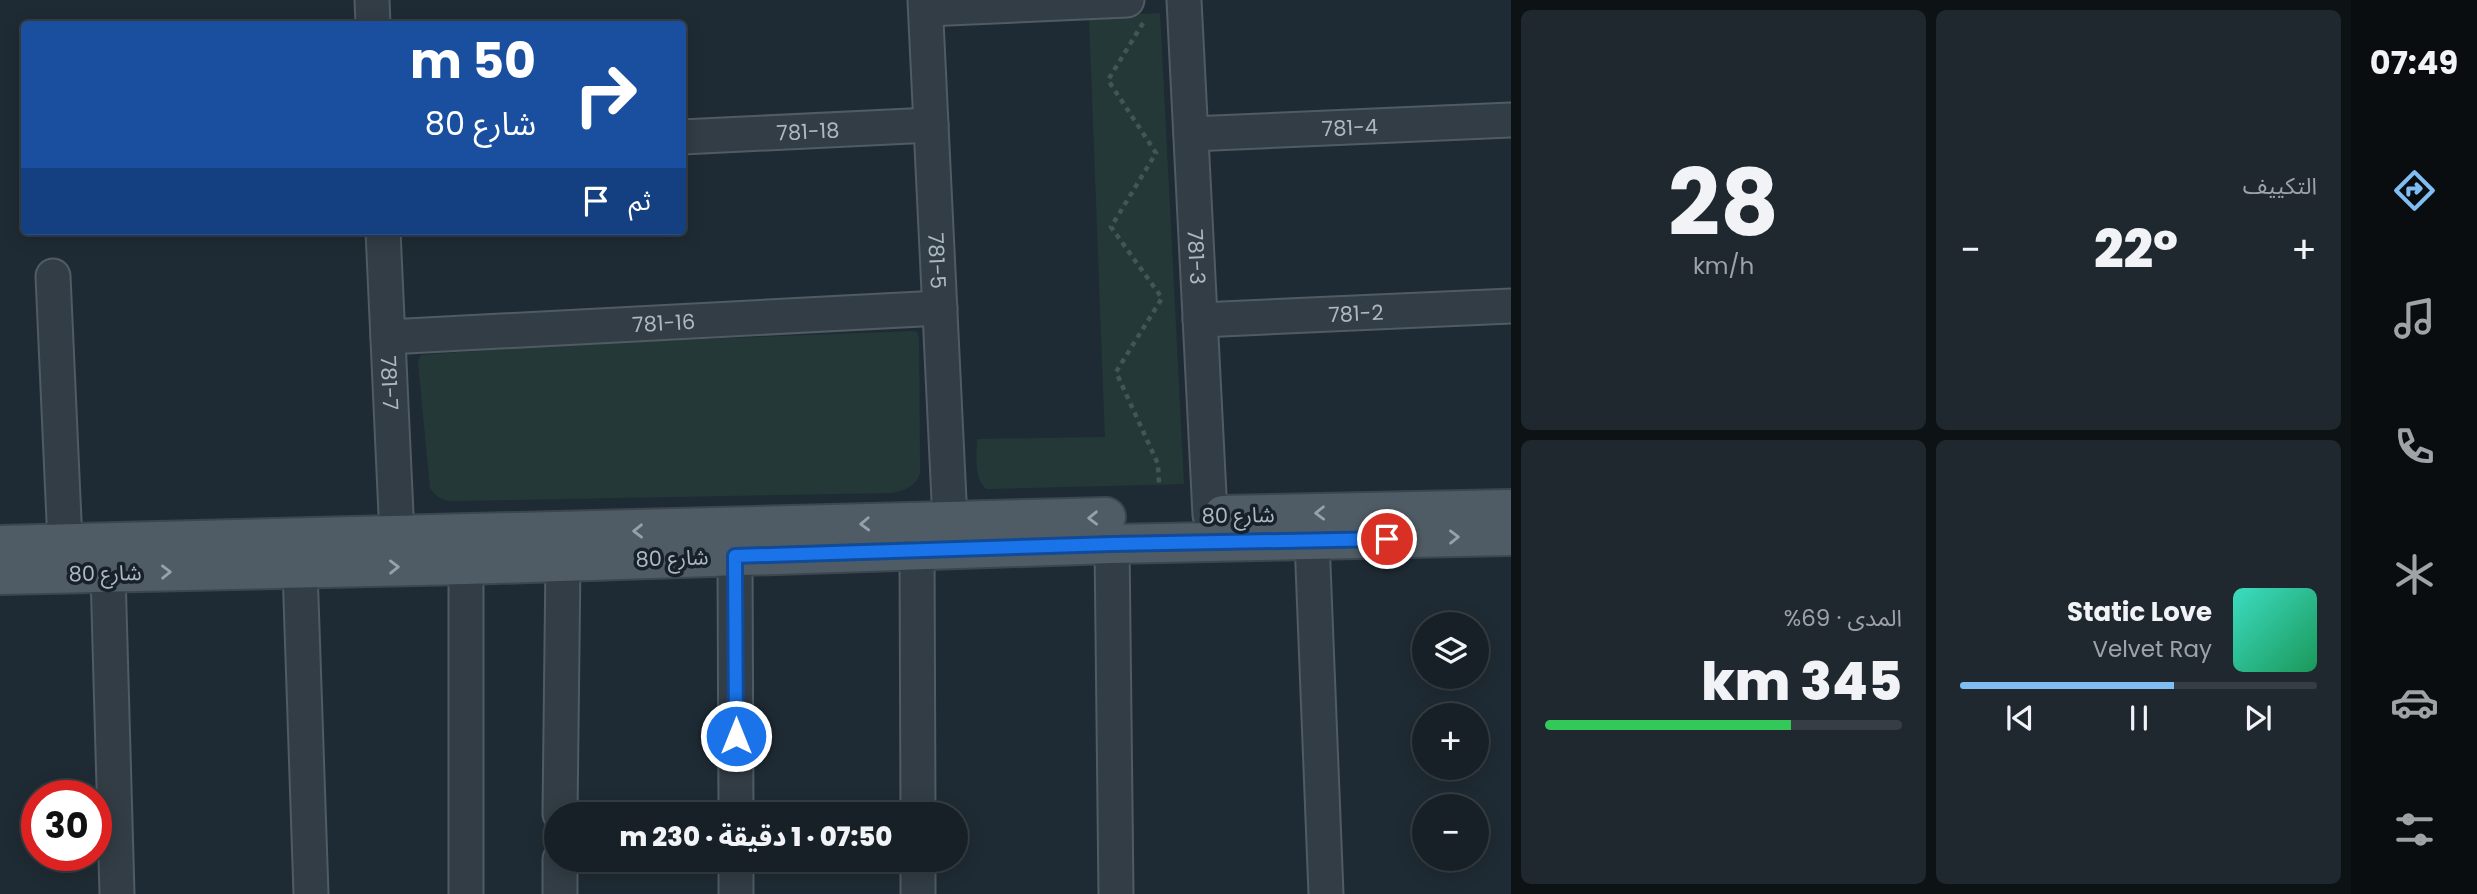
<!DOCTYPE html>
<html lang="ar">
<meta charset="utf-8">
<style>
:root{--surface:#172027;--page:#20282f;--text:#f1f3f6;--muted:#9ea3a7;--line:#363e44;--accent:#80bdf3}
body{margin:0;font-family:Poppins,"Noto Sans Arabic",sans-serif;background:var(--page);color:var(--text);direction:rtl;height:100vh;display:flex;flex-direction:column;font-size:26px;white-space:nowrap}
*{box-sizing:border-box;margin:0}
p{font-size:23px;color:var(--muted)}
.icon{flex:none;width:38px;height:38px;fill:none;stroke:currentColor;stroke-width:2;stroke-linecap:round;stroke-linejoin:round}
.map{position:relative;flex:1;overflow:hidden;direction:ltr}
.details{display:flex;flex-direction:column;gap:10px;padding:10px;background:#0d1215;width:840px}
.details>*{flex:none}
.top-card{position:absolute;left:21px;top:21px;width:665px;height:214px;border-radius:7px;box-shadow:0 4px 18px #0003,0 0 0 2px var(--line);direction:rtl;background:#1a4fa0;color:#fff;overflow:hidden}
.fabs{position:absolute;left:1412px;top:612px;display:grid;gap:14px}
.fabs a{display:grid;place-items:center;width:77px;height:77px;border-radius:50%;background:var(--surface);box-shadow:0 4px 18px #0003,0 0 0 2px var(--line);font-size:35px}
.speed{position:absolute;left:21px;top:780px;display:flex;gap:14px;font-size:35px;font-weight:700;text-align:center}
.speed>*{display:grid;place-content:center;width:91px;height:91px;border-radius:50%;background:var(--surface);box-shadow:0 4px 18px #0003,0 0 0 2px var(--line);line-height:1}
.speed .limit{border:10px solid #d22;background:#fff;color:#111}
.pin{position:absolute;display:grid;place-items:center;width:60px;height:60px;color:#fff;margin:-30px;border:4px solid #fff;border-radius:50%;box-shadow:0 2px 7px #0007}
.me{position:absolute;width:77px;margin:-38px;rotate:0deg;stroke-linejoin:round;filter:drop-shadow(0 0 5px #0008)}
.turn{display:flex;align-items:center;gap:24px;height:147px;padding:0 35px;font-size:32px}
.turn .icon{width:91px;height:91px;stroke-width:2.5}
.turn b{display:block;font-size:49px;line-height:60px}
.then{display:flex;align-items:center;height:66px;padding:0 35px;background:#0003;gap:14px;font-size:26px}
.big{font-size:52px;font-weight:800;line-height:1.1}
.details .widget{flex:1;display:flex;flex-direction:column;justify-content:center;gap:10px;min-width:0;padding:0 24px;border-radius:10px;background:var(--page)}
.details .dial{align-items:center;gap:0}
.dial b{font-size:91px;line-height:1}
.song{display:flex;align-items:center;gap:21px}
.cover{width:84px;height:84px;border-radius:10px;background:linear-gradient(135deg,hsl(170 70% 55%),hsl(150 70% 35%))}
.played{height:7px;border-radius:4px;background:linear-gradient(90deg,var(--accent) 60%,var(--line) 60%)}
.keys{display:flex;justify-content:space-around;direction:ltr}
.heat{display:flex;justify-content:space-between;align-items:center;font-size:38px;direction:ltr}
.charge{height:10px;border-radius:5px;background:linear-gradient(90deg,#34c759 69%,var(--line) 0)}
.details .tiles{flex:1;display:grid;gap:10px;grid-template-columns:repeat(2,1fr)}
.trip{position:absolute;left:544px;top:802px;width:424px;height:70px;border-radius:35px;background:var(--surface);box-shadow:0 4px 18px #0003,0 0 0 2px var(--line);font-weight:800;line-height:70px;text-align:center;direction:rtl}
main{display:flex;flex:1;min-height:0}
.menu{display:flex;flex-direction:column;width:126px;justify-content:space-around;align-items:center;background:#090d10;color:var(--muted)}
.menu .icon{width:49px;height:49px}
.menu .current{color:var(--accent)}
.menu b{font-size:32px;color:var(--text)}
.map>svg:first-child{display:block}
</style>
<main>
<nav class="menu">
<b>07:49</b>
<svg class="icon current" aria-label="directions" viewBox="0 0 24 24"><path d="M12 3l9 9-9 9-9-9zM9 14v-3h6M13 9l2 2-2 2"/></svg>
<svg class="icon" aria-label="music" viewBox="0 0 24 24"><path d="M9 18V5l10-2v13"/><circle cx="6" cy="18" r="3"/><circle cx="16" cy="16" r="3"/></svg>
<svg class="icon" aria-label="phone" viewBox="0 0 24 24"><path d="M5 4h4l2 5-3 2q2 4 5 5l2-3 5 2v4C11 20 4 13 5 4z"/></svg>
<svg class="icon" aria-label="climate" viewBox="0 0 24 24"><path d="M12 3v18M4 7l16 10M4 17L20 7"/></svg>
<svg class="icon" aria-label="car" viewBox="0 0 24 24"><path d="M5 17H2v-5l4-1 3-4h7l3 4 3 1v5h-3M9 17h6M6 11h13"/><circle cx="7" cy="17" r="2"/><circle cx="17" cy="17" r="2"/></svg>
<svg class="icon" aria-label="filters" viewBox="0 0 24 24"><path d="M4 7h16M4 17h16"/><circle cx="9" cy="7" r="2"/><circle cx="15" cy="17" r="2"/></svg>
</nav>
<section class="details">
<div class="tiles">
<div class="widget"><p>التكييف</p>
<div class="heat"><a>−</a><b class="big">22°</b><a>+</a></div>
</div>
<div class="widget dial"><b>28</b><p>km/h</p></div>
<div class="widget">
<div class="song"><i class="cover"></i><div><b>Static Love</b><p>Velvet Ray</p></div></div>
<div class="played"></div>
<div class="keys"><svg class="icon" aria-label="previous" viewBox="0 0 24 24"><path d="M18 5L8 12l10 7zM5 5v14"/></svg><svg class="icon" aria-label="pause" viewBox="0 0 24 24"><path d="M8 5v14M16 5v14"/></svg><svg class="icon" aria-label="next" viewBox="0 0 24 24"><path d="M6 5l10 7-10 7zM19 5v14"/></svg></div>
</div>
<div class="widget"><p>المدى · 69%</p><b class="big">345 km</b><div class="charge"></div></div>
</div>
</section>
<div class="map">
<svg width="1511" height="894" viewBox="0 0 1511 894">
<rect width="100%" height="100%" fill="#1f2b34"/>
<g fill="#243937">
<path d="M1160,13L1184,484L987,489C973,480 977,454 977,439L1105,437L1089,17Z"/>
<path d="M913,331L917,332L919,338L920,473C916,486 905,490 892,493L452,501C441,500 436,497 430,488L418,362L421,355L571,344Z"/>
</g>
<g fill="none" stroke-linecap="round" stroke-linejoin="round">
<defs>
<g id="minor">
<path d="M372,0L373,24"/>
<path id="s1" d="M925,0L950,521"/>
<path id="s2" d="M1184,0L1210,515"/>
<path d="M926,9L1127,0"/>
<path id="s3" d="M1191,134L1511,120"/>
<path id="s4" d="M682,137L931,125"/>
<path id="s5" d="M383,231L397,536"/>
<path d="M53,276L65,543"/>
<path id="s6" d="M1200,320L1511,306"/>
<path id="s7" d="M388,337L940,308"/>
<path d="M1312,540L1326,894"/>
<path d="M1112,544L1116,894"/>
<path d="M917,550L918,814"/>
<path d="M735,556L736,814"/>
<path d="M466,565V894"/>
<path d="M300,569L311,894"/>
<path d="M108,573L117,894"/>
<path d="M560,814L563,561"/>
<path d="M918,859V894"/>
<path d="M560,894V859"/>
<path d="M736,894V859"/>
</g>
<g id="major">
<path d="M1223,515L1511,509"/>
<path d="M0,545L1106,517"/>
<path d="M0,575L466,565L1112,544L1511,536"/>
</g>
</defs>
<use href="#minor" stroke="#505b63" stroke-width="37"/>
<use href="#major" stroke="#3c464e" stroke-width="42"/>
<path stroke="#425655" stroke-width="4.5" stroke-dasharray="5 5" stroke-linecap="butt" d="M1143,23L1108,80L1156,153L1111,227L1162,298L1116,372L1158,464L1159,485"/>
<use href="#minor" stroke="#323d45" stroke-width="33"/>
<use href="#major" stroke="#505c65" stroke-width="38"/>
</g>
<defs><path id="oneway-chevron" d="M-2-3.5L2.5 0L-2 3.5" fill="none" stroke-width="1.6" stroke-linecap="round" stroke-linejoin="round" transform="scale(1.75)"/></defs>
<g stroke="#95a1ab">
<use href="#oneway-chevron" transform="translate(1320 513) rotate(179)"/>
<use href="#oneway-chevron" transform="translate(1093 518) rotate(179)"/>
<use href="#oneway-chevron" transform="translate(865 524) rotate(178)"/>
<use href="#oneway-chevron" transform="translate(638 531) rotate(179)"/>
<use href="#oneway-chevron" transform="translate(1454 537) rotate(-1)"/>
<use href="#oneway-chevron" transform="translate(394 567) rotate(-1)"/>
<use href="#oneway-chevron" transform="translate(166 572) rotate(-1)"/>
</g>
<g fill="none" stroke-linecap="round" stroke-linejoin="round">
<defs>
<path id="route" d="M736,736L735,556L1112,544L1387,539"/>
</defs>
<use href="#route" stroke="#114b97" stroke-width="18"/>
<use href="#route" stroke="#1a73e8" stroke-width="12"/>
</g>
<g text-anchor="middle" dominant-baseline="central" stroke-width="7" stroke-linejoin="round" paint-order="stroke">
<g font-size="21" fill="#acb8c2" stroke="#182129">
<text stroke="none"><textPath href="#s3" startOffset="159">781-4</textPath></text>
<text stroke="none"><textPath href="#s4" startOffset="126">781-18</textPath></text>
<text stroke="none"><textPath href="#s2" startOffset="257">781-3</textPath></text>
<text stroke="none"><textPath href="#s1" startOffset="261">781-5</textPath></text>
<text stroke="none"><textPath href="#s6" startOffset="156">781-2</textPath></text>
<text stroke="none"><textPath href="#s7" startOffset="276">781-16</textPath></text>
<text stroke="none"><textPath href="#s5" startOffset="152">781-7</textPath></text>
<text transform="translate(1238 515) rotate(-1)">شارع 80</text>
<text transform="translate(672 558) rotate(-2)">شارع 80</text>
<text transform="translate(105 573) rotate(-1)">شارع 80</text>
</g>
</g>
</svg>
<div class="fabs">
<a><svg class="icon" aria-label="layers" viewBox="0 0 24 24"><path d="M12 4l9 5-9 5-9-5zM3 14l9 5 9-5"/></svg></a>
<a>+</a>
<a>−</a>
</div>
<div class="speed"><div class="limit">30</div></div>
<div class="pin" style="left:1387px;top:539px;background:#d93025"><svg class="icon" aria-label="arrive" viewBox="0 0 24 24"><path d="M6 21V4h12l-3 4 3 4H6"/></svg></div>
<svg class="me" style="left:736px;top:736px" viewBox="-20 -20 40 40"><circle r="17" fill="#1a73e8" stroke="#fff" stroke-width="3"/><path d="M0-11L8 9 0 5-8 9z" fill="#fff"/></svg>
<div class="trip">07:50 · 1 دقيقة · 230 m</div>
<div class="top-card">
<div class="turn"><svg class="icon" aria-label="right" viewBox="0 0 24 24"><path d="M7 20v-9h11M14 6l5 5-5 5"/></svg><div><b>50 m</b>شارع 80</div></div>
<div class="then">ثم<svg class="icon" aria-label="arrive" viewBox="0 0 24 24"><path d="M6 21V4h12l-3 4 3 4H6"/></svg></div>
</div>
</div>
</main>
